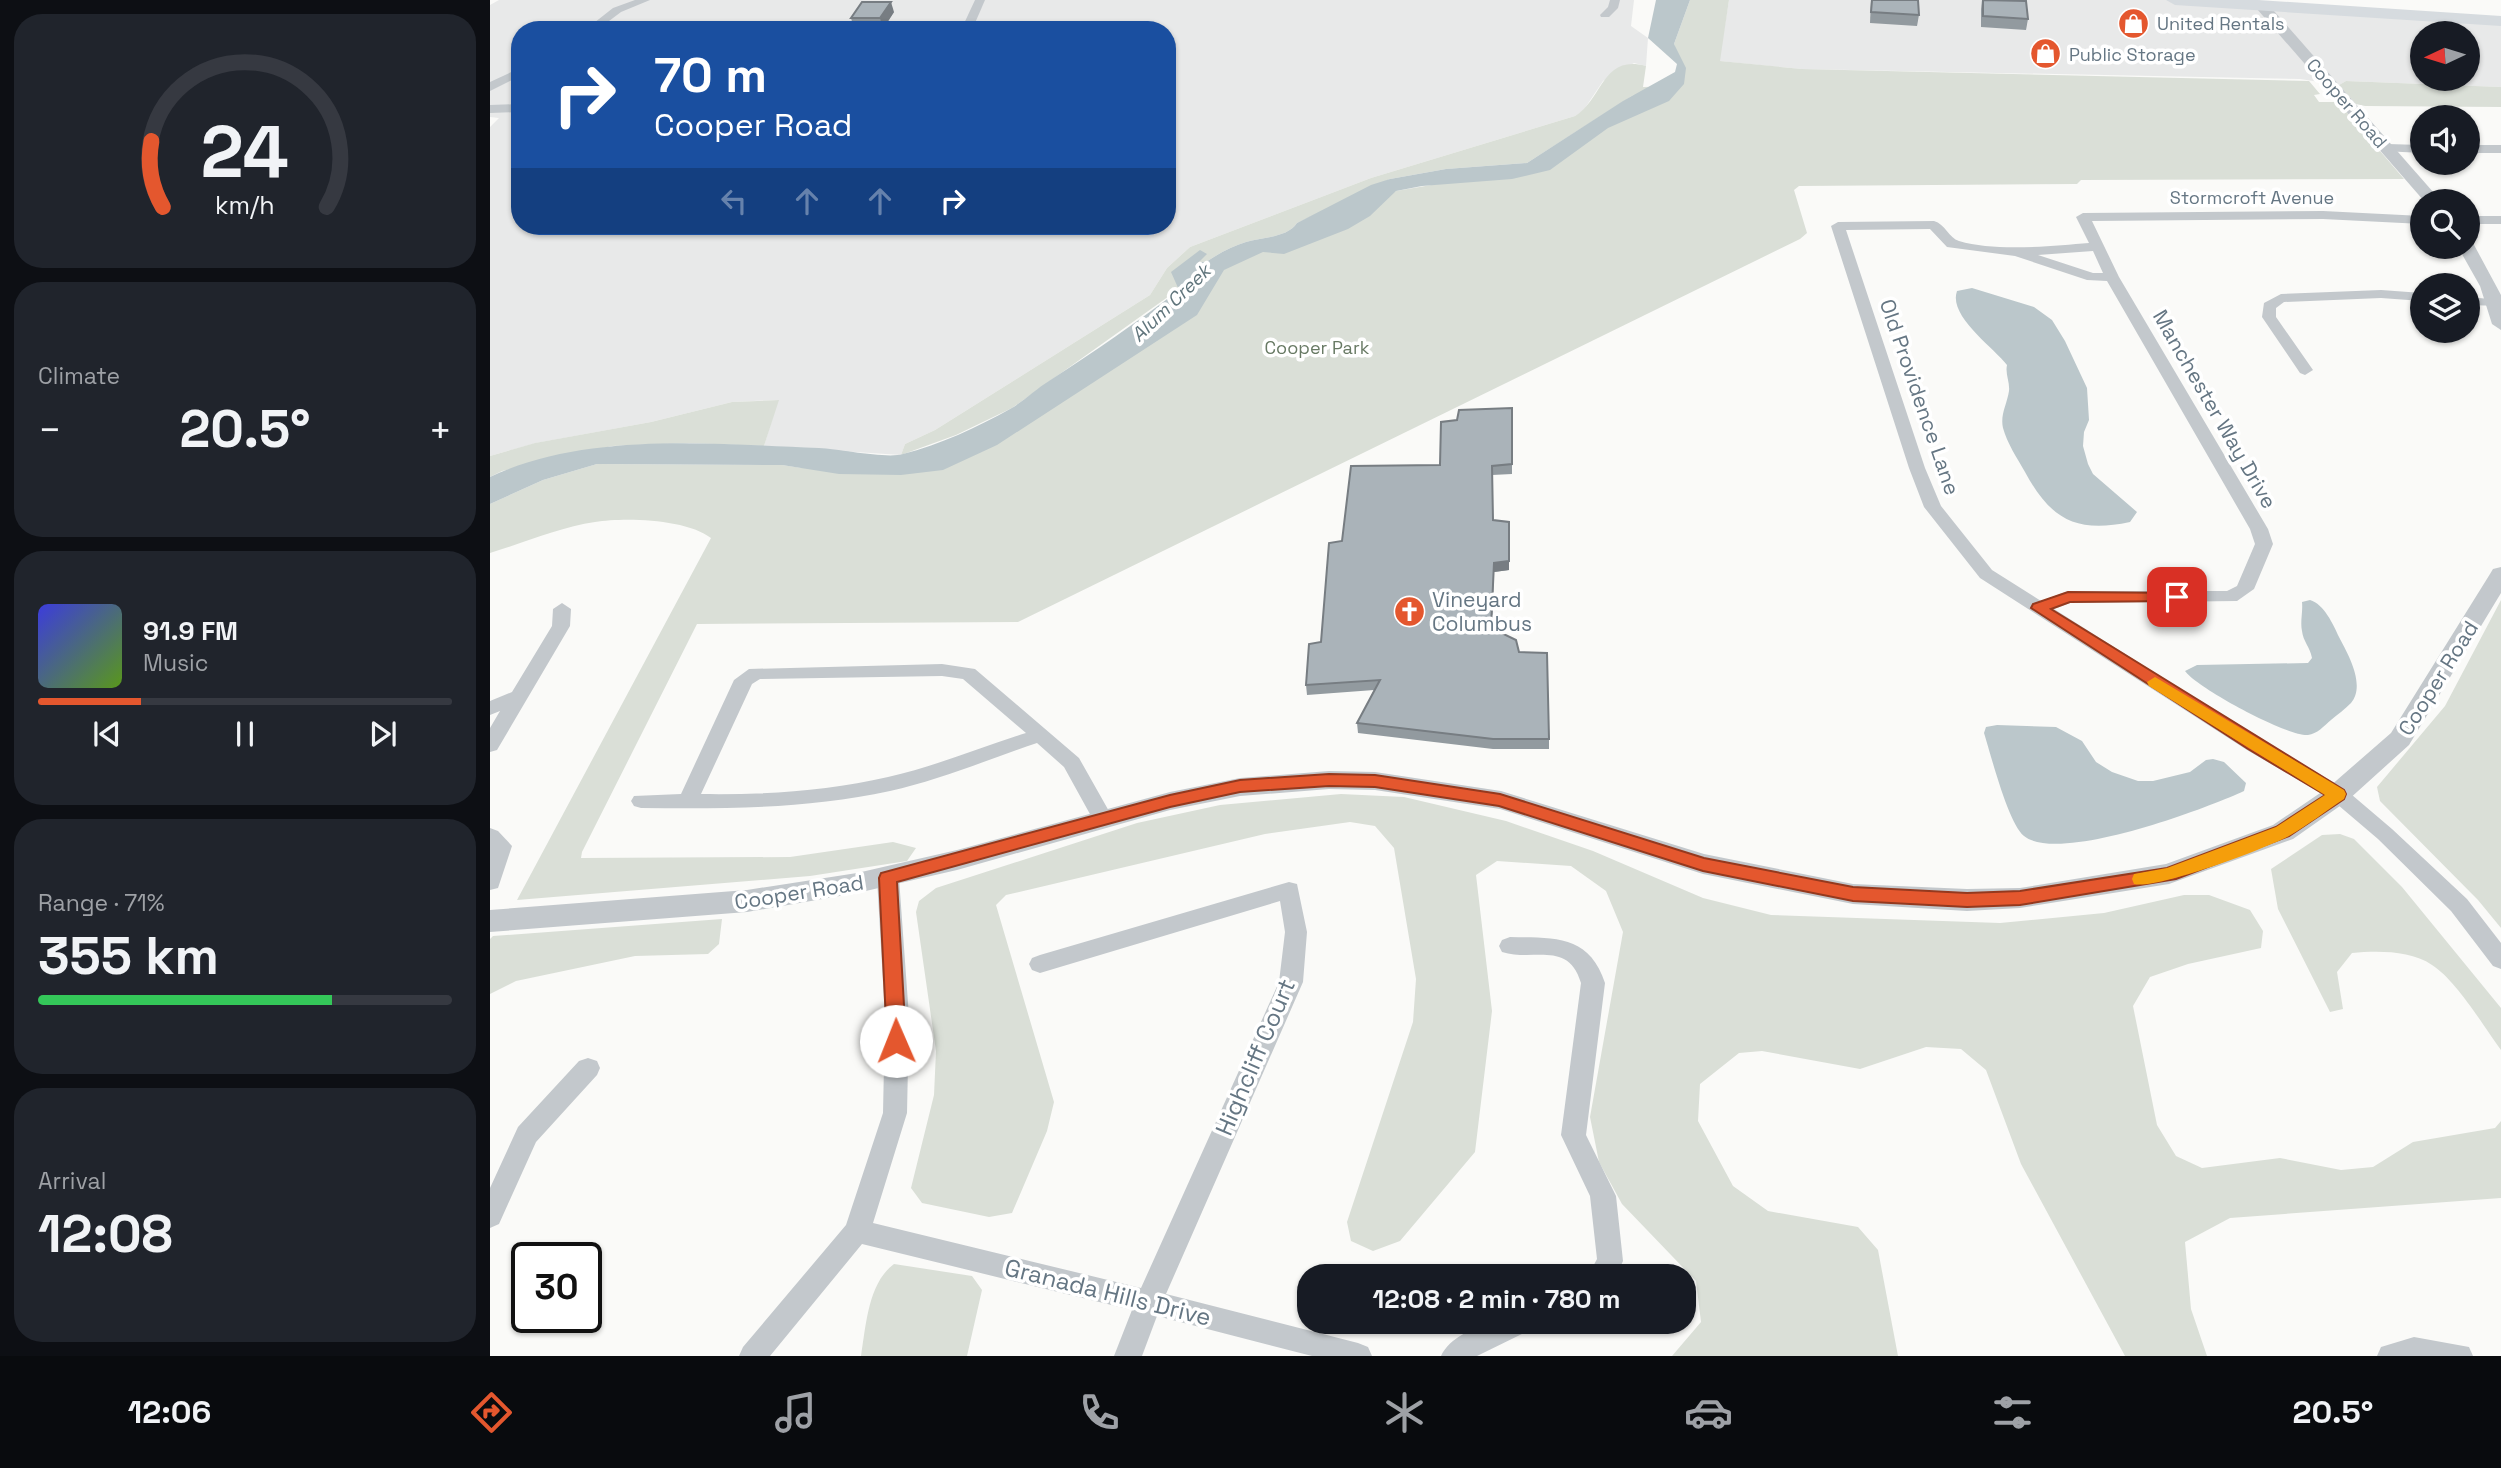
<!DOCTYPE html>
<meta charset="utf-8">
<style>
:root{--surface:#171b24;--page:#20242c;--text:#f1f3f6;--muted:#9ea1a6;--line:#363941;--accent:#e4572e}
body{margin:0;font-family:"Space Grotesk",sans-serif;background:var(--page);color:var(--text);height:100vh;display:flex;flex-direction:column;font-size:26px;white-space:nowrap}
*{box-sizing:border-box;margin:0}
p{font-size:23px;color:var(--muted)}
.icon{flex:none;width:38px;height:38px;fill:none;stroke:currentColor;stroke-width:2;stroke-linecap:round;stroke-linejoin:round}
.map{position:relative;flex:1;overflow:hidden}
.details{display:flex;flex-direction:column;gap:14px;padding:14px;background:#0d0f14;width:490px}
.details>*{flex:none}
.hud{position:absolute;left:21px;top:21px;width:665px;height:214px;border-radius:28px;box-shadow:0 2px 5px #0004;background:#1a4fa0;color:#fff;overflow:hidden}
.needle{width:46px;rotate:266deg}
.tools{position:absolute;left:1920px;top:21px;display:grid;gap:14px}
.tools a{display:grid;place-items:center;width:70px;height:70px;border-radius:50%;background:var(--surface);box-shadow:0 2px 5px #0004;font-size:35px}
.speed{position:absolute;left:21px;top:1242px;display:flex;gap:14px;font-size:35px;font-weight:700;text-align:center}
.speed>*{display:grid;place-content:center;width:91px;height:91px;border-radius:50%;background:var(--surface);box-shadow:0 2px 5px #0004;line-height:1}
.speed .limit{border:4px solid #111;border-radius:10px;background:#fff;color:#111}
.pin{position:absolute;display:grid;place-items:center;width:60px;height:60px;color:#fff;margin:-30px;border-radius:14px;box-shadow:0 4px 10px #0006}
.me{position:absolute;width:77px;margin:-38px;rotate:359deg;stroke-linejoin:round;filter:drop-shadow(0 0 5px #0008)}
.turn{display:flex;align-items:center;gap:24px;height:147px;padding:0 28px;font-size:32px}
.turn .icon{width:91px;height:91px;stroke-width:2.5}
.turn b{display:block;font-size:49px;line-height:60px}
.lanes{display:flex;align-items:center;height:66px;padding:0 28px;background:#0003;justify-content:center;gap:35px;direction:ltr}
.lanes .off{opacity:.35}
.big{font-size:52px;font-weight:700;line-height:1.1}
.details .tile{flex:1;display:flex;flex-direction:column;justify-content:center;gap:10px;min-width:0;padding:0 24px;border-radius:28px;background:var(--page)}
.details .dial{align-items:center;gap:0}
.dial svg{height:182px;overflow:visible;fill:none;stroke:var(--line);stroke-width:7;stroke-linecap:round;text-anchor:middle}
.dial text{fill:var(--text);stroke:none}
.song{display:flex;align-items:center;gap:21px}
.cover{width:84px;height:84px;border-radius:10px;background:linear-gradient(135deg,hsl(240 70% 55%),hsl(90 70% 35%))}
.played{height:7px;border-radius:4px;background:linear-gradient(90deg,var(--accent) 25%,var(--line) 25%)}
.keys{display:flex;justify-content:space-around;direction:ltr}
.heat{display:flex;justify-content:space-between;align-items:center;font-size:38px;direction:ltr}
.charge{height:10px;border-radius:5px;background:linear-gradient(90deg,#34c759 71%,var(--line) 0)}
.trip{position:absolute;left:807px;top:1264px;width:399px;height:70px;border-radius:28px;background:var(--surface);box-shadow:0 2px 5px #0004;font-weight:700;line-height:70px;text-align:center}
.tab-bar{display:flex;height:112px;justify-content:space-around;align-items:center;background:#090b0e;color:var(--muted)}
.tab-bar .icon{width:49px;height:49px}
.tab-bar .selected{color:var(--accent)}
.tab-bar b{font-size:32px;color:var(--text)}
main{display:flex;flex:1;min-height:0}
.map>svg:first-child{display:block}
</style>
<main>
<section class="details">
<div class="tile dial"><svg viewBox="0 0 100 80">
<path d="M14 69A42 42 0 1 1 86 69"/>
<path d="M14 69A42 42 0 0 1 9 40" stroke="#e4572e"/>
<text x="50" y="56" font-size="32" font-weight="700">24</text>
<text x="50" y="72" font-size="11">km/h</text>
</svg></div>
<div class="tile"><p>Climate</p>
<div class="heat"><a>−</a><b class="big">20.5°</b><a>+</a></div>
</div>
<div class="tile">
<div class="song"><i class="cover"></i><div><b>91.9 FM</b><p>Music</p></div></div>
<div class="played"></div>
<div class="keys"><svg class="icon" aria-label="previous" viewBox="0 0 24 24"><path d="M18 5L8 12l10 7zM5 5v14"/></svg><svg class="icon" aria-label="pause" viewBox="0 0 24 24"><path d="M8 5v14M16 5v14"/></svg><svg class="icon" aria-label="next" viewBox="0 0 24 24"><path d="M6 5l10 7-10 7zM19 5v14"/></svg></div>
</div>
<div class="tile"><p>Range · 71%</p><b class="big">355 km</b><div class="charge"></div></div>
<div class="tile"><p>Arrival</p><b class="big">12:08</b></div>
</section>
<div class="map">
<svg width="2011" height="1356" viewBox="0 0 2011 1356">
<rect width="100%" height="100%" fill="#fafaf8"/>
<g fill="#e8e9e9" fill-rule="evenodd">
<path d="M9,0H1144L1141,26L1158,38L1156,66L1144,63L1113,81L1093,111L1085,116L881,178L700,247L677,268L660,295L445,430L415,444L411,455L274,446L288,400L242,402L161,422L46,443L0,456V127L9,118L0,117V5ZM30,30H677V226H30Z"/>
<path d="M1239,0H1770L1773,6L2011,20V87L1856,81L1849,85L1810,79L1312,69L1229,61ZM1932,33H1978V79H1932Z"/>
</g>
<g fill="#dadfd7">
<path d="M1200,0H1239L1230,61L1312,69L1819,81L1830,94L1824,95L1829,102H1848L1914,179L1591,180L1587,184L1309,186L1304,190L1317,233L1310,239L528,622L207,624L92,852L91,858L300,857L403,842L426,848L417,861L320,876L27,900L221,538C197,519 135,517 105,522C71,527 33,543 0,553V504L53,480L107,464L292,465L312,468L450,462L688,293L770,247L906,191L1035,169L1145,94L1037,163L956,169L900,179L807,223C797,238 772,237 756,242C742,246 728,254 716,262H709L687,282L689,289L522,408L466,435L411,455L415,444L445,430L660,295L677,268L700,247L881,178L1085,116C1113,99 1112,54 1156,66L1153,87L1192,86L1184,44Z"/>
<path d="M1856,81L2011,87V107L1875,106L1866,104L1849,85Z"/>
<path d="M289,400L274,446L199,443L122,446L12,471L0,477V456L45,443L161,422L242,402Z"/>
<path d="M2011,600V928L1988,900L1890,801L1887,787L1955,706Z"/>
<path d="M851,794L914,797L1016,821L1103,851L1213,898L1281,915L1510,923L1614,913L1694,895H1719L1760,910L1773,931L1771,948L1698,964L1660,977L1643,1006L1667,1125L1686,1156L1712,1168L1790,1158L1851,1170L1883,1167L1923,1142L2005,1128L2011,1121V1198L1740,1218L1695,1242L1701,1309L1717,1356H1635L1531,1164L1496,1070L1471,1049L1436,1047L1370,1069L1272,1051L1249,1053L1210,1084L1208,1121L1243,1186L1278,1211L1368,1227L1388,1250L1408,1356H1182L1211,1322L1206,1281L1132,1204L1109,1162L1100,1117L1133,932L1116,891L1081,866L1007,861L986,875L1002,1011L985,1152L910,1241L883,1251L861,1241L857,1222L923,1022L926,979L904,848L885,826L860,822L775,834L516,895L506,905L564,1102L557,1131L522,1213L499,1217L432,1203L421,1188L444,1095L446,1051L426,912L429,901L446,888L647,823L730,805Z"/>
<path d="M1850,834L1864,839L1912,887L2011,1008V1050C1994,1027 1966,980 1942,965C1920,950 1887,951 1862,953L1847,972L1853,1009L1840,1012L1788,909L1781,869L1832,835Z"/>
<path d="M232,919L229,944L218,954L145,956L26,981L0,994V939L3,936Z"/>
<path d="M404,1264L482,1276L492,1290L477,1356H371C376,1326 378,1283 404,1264Z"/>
</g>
<g fill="#bbc7cb">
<path d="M1166,0H1200L1184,44L1196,68L1194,84L1179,101L1118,128L1060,170L1022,179L932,186L906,191L880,216L858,229L794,254L773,252L734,270L707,315L507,445L453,470L411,475L349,474L292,465L107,464L53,480L0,504V477C96,431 226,444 329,448C350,449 397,459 413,454C449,445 488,427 520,409C534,401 546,389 559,381C604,352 647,322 689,290L681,272L710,250L717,254L709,262H716C728,254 742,246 756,242C772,237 797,238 807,223L881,185L900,179L956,169L1037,163L1133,101L1185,72L1187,64L1158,38Z"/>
<path d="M1482,288L1544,307L1562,320L1575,341L1597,388L1599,420L1594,432L1593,446L1598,464L1603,474L1647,512L1640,522C1585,534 1560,518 1535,472C1527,458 1517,443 1513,428C1510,415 1517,404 1519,391C1520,382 1515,374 1517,365C1503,347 1458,316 1467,291Z"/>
<path d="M1820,600C1834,604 1843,624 1849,637C1858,654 1876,685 1861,703C1855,709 1847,715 1841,720C1834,726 1827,734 1818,735C1798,737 1707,688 1695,671L1707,665L1818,663L1822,658C1820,647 1813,641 1812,631C1810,622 1813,612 1812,602Z"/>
<path d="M1507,725L1566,727L1592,741L1606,762L1622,772L1648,781H1663L1700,772L1716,760L1723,759L1734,762L1756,783L1754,791C1715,809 1569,864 1534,836C1518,823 1501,755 1494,733L1496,727Z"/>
</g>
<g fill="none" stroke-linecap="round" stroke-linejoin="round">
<g fill="#c3c8cc" fill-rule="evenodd">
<path d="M145,0H160L131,12L107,30H95L123,8Z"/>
<path d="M485,0H495L482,30H471Z"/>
<path d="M1120,0H1130L1128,8L1119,17H1111L1110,15L1118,7Z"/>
<path d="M30,68V76L0,91V82Z"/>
<path d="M30,104V112L0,113V105Z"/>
<path d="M1897,144L1932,145V153L1893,151V145Z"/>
<rect x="1978" y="145" width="33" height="8"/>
<path d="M1833,211L1932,216V224L1833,219L1602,221L1629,277L1778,529L1783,544L1764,589L1747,601L1580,603L1564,609L1771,740L1855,789L1902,829L1977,899L2011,943V969L2003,966L1961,911L1888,839L1841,799L1757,750L1490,578L1434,507L1419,468L1341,226L1348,222L1444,221C1455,224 1459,238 1469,241C1506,252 1560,246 1599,243L1586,217L1593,213ZM1440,229L1457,247L1525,256L1597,280L1617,281L1760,529L1765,544L1747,586L1737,591H1578L1551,601L1502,570L1451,506L1435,468L1356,230ZM1603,251L1613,273H1603L1548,255Z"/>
<rect x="1978" y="216" width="33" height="8"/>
<path d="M1891,290L1932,293V301L1891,298L1794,302L1786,308V317L1823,370L1815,375L1810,373L1772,317L1774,303L1791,294Z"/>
<path d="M1978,297L2011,300V306L1978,305Z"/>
<path d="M72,603L81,609L80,626L7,750L0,752V728L10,711L0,715V701L22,692L62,626L63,609Z"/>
<path d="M452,664L485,669L589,758L624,820L620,825L613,828L606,825L574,767L547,743C499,759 450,780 400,791C318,809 234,809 151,808L144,806L141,801L144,796L191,794L244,680L259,669ZM452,676L473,679L536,733C490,747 444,767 398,777C338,791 273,795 211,794L262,684L270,679Z"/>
<path d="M0,828L8,831L22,846L8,888L0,890Z"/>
<path d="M398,870L406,872L409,878L419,1017L417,1113L383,1223L651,1288L789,982L795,932L790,901L550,973L542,970L539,964L542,958L550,955L799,882L807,884L817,932L813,982L676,1294L868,1343L878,1347L882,1356H822L667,1316L652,1356H624L642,1310L372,1244L280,1356H249L253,1347L356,1225L393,1113L395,1017L387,878L390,872Z"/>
<path d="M1020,937C1064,938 1099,934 1115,983L1096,1135L1126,1196L1133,1261L1126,1276H1098L1107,1259L1100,1196L1071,1135L1091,983C1078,940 1044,962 1012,952L1009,946L1012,940Z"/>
<path d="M98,1058L107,1061L110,1068L107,1075L46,1142L9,1224L0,1228V1188L28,1127L89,1061Z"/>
<path d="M1000,1321H1044L1040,1330L987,1356H951C960,1337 982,1330 1000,1321Z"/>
<path d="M1924,1337L1979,1347L1983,1356H1887L1891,1347Z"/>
</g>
<g fill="#c3c8cc" fill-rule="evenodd">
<path d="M1772,2L1777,3L1951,201H1934L1767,9L1765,6Z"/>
<path d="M1978,242L1983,243L2011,295V330L2002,324L1990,286L1968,247H1978Z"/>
<path d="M2011,567V593L1919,745L1857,801L1803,839L1679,884L1530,908L1477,911L1363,904L1213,874L1010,809L885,790L839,789L750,796L680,810L467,870L367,893L257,912L0,932V910L257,890L367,873L467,850L680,792L750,778L839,771L885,772L1011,791L1214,854L1363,884L1477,889L1530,888L1676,864L1783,825L1839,787L1901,733L2000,574L2003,569Z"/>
</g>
<path fill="#d6dbdf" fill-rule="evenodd" d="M1676,0H1768L2011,16V26L1685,5Z"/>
</g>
<g fill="#929a9f">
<path d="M1381,0H1428L1429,15L1427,26L1380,23Z"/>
<path d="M1492,0L1538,19L1536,30L1491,27V9Z"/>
<path d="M404,12L393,29H364L361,18Z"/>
<path d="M1022,408V474L1002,475L1003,520L1019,570L1004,572L1002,628L1029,652L1059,739V749H1003L868,733L867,723L884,690L817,695L816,685L831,642L852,541L950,465L967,420Z"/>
</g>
<g fill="#777d82">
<path d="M401,2L404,12L393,29L390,18Z"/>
<path d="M1019,561V570L1004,572V563Z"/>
</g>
<g fill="#aab3b9" stroke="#777d82" stroke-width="2">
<path d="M1382,0H1428L1429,15L1381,12Z"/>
<path d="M1493,0L1536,1L1538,19L1493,16Z"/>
<path d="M372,2H401L390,18H361Z"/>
<path d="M1022,408V464L1002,466L1003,520L1019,522V561L1004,563L1001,628L1026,640L1029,652L1057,653L1059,739H1003L867,723L890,680L816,685L819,644L831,642L839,543L852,541L861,466L950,465L951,422L967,420L969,410Z"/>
</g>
<path fill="#e4572e" stroke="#94391e" stroke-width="2" d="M1578,592L1692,593L1694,597L1687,601L1580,602L1561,609L1854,790L1856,794L1854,799L1799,836L1686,879L1530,905L1477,907L1363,901L1213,871L1009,806L885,787L839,786L750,792L680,807L407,882L416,1041L413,1047L406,1049L399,1047L397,1041L389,878L391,873L680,795L750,780L839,774L885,775L1010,794L1214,858L1363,887L1477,893L1530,891L1677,868L1786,827L1835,795L1758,749L1541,608L1543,604Z"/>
<path fill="#f59e0b" d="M1665,677L1854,790L1856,794L1854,799C1836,811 1818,825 1799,836C1777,848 1666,890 1644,884L1642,879L1644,874L1677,868L1786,827L1835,795L1659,686L1657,682Z"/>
<defs>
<symbol id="shop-disc" viewBox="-11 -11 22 22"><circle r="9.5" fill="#e4572e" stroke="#fff"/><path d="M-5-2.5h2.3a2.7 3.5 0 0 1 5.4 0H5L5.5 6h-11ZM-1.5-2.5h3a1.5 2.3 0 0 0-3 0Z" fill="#fff"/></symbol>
<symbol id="church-disc" viewBox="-11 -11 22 22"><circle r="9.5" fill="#e4572e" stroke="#fff"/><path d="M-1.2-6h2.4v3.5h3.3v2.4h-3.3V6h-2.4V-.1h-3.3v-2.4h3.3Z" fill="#fff"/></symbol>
</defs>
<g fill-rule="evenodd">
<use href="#shop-disc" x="1626" y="6" width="35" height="35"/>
<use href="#shop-disc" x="1538" y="36" width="35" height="35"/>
<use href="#church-disc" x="902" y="594" width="35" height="35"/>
</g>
<g text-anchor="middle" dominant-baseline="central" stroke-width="7" stroke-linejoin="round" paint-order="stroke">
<g font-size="18" fill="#657683" stroke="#fff" text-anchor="start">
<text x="1667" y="23">United Rentals</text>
<text x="1579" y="54">Public Storage</text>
</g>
<g font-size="18" fill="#657683" stroke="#fff">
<text transform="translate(1857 103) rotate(49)">Cooper Road</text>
<text x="1762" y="197">Stormcroft Avenue</text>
</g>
<g font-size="18" fill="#687a64" stroke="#fff">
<text x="827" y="347">Cooper Park</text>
</g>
<g font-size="19" font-style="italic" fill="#60757c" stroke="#fff">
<text transform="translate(681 303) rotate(-44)">Alum Creek</text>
</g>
<g font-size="21" fill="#657683" stroke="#fff">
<text transform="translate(1430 397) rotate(71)">Old Providence Lane</text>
<text transform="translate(1725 409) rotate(60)">Manchester Way Drive</text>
<text transform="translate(1948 678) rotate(-58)">Cooper Road</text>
<text transform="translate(309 892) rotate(-9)">Cooper Road</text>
</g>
<g font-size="21" fill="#657683" stroke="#fff" text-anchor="start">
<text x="942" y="599">Vineyard<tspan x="942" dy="24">Columbus</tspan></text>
</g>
<g font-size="24" fill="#657683" stroke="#fff">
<text transform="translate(765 1057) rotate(-67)">Highcliff Court</text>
<text transform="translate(618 1292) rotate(14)">Granada Hills Drive</text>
</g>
</g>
</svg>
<div class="tools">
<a><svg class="needle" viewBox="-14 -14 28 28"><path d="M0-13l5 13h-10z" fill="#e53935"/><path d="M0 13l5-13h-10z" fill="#9ea1a6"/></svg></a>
<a><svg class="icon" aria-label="sound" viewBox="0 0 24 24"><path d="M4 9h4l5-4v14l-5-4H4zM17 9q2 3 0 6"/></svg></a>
<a><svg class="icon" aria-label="search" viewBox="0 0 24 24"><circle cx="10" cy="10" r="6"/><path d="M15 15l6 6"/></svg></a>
<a><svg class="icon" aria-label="layers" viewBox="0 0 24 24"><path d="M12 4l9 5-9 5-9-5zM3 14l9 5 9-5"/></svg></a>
</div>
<div class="speed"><div class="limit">30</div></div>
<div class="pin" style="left:1687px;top:597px;background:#d93025"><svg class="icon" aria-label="arrive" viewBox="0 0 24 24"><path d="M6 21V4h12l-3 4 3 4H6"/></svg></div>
<svg class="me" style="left:406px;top:1041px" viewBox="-20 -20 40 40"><circle r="19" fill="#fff"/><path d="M0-13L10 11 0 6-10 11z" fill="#e4572e"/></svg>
<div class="trip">12:08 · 2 min · 780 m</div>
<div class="hud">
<div class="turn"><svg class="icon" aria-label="right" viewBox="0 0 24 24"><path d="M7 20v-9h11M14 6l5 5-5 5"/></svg><div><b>70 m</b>Cooper Road</div></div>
<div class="lanes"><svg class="icon off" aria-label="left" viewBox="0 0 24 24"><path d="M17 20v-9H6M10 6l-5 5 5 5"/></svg><svg class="icon off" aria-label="ahead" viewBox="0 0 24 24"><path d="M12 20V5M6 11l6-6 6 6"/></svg><svg class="icon off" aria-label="ahead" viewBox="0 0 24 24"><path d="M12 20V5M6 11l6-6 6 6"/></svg><svg class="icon" aria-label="right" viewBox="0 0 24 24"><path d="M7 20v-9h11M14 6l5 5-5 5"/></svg></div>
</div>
</div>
</main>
<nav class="tab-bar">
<b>12:06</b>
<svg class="icon selected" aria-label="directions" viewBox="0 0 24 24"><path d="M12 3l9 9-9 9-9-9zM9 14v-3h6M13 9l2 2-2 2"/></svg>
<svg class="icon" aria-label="music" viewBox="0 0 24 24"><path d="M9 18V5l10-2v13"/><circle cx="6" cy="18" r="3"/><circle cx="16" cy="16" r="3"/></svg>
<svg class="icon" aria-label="phone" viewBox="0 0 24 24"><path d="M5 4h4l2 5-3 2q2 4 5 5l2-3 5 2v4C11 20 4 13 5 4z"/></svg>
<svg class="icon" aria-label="climate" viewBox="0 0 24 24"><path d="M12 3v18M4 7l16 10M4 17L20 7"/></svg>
<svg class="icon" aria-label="car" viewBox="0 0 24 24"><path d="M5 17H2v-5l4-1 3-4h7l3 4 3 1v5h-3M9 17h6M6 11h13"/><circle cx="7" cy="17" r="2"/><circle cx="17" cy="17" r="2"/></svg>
<svg class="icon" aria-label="filters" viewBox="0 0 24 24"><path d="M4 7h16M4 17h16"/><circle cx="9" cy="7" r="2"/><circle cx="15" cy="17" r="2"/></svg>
<b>20.5°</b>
</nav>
